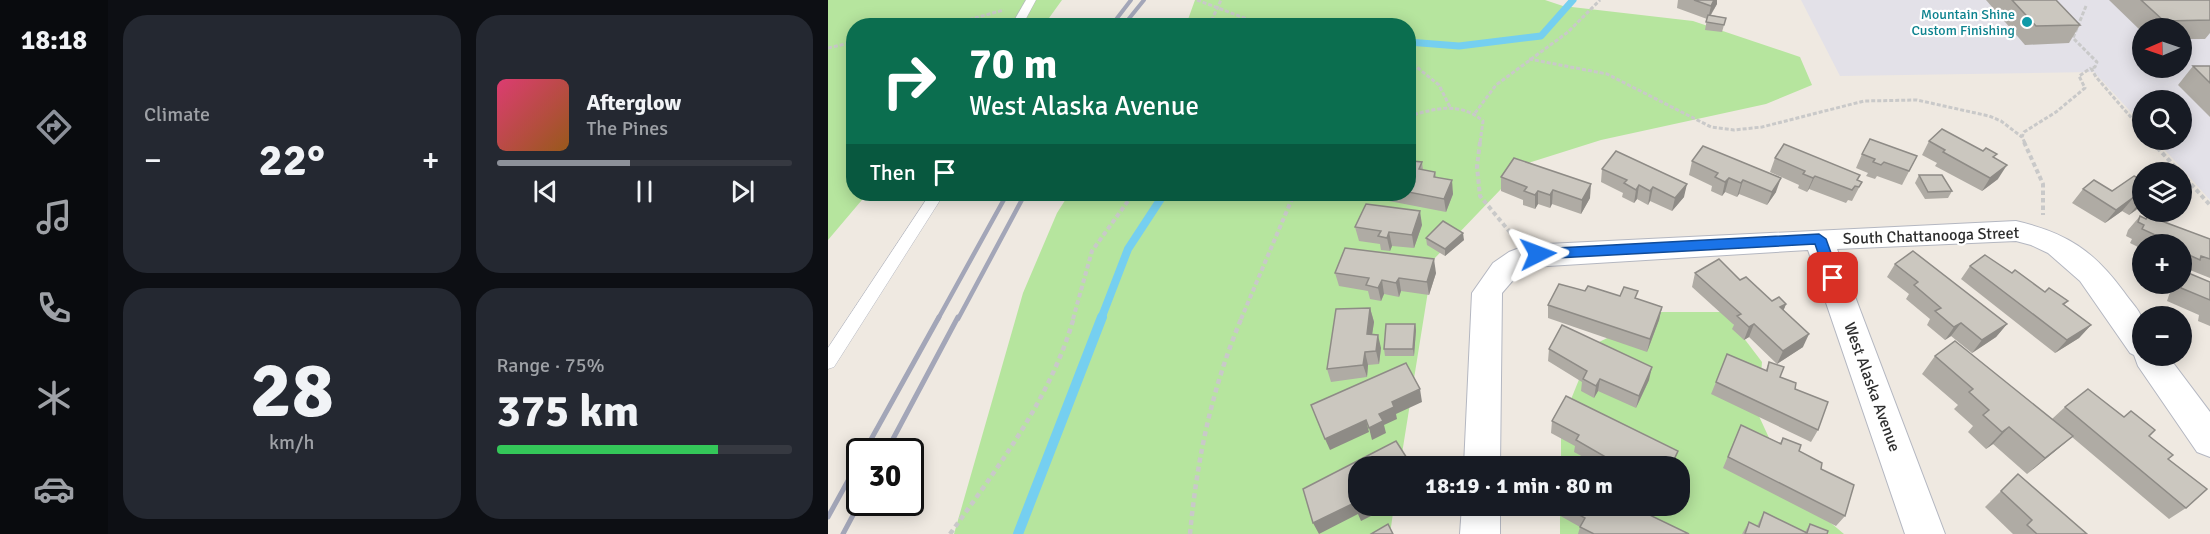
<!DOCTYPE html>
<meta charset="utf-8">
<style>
:root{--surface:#171b24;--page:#242831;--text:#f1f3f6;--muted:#9ea1a6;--line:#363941;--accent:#8c9099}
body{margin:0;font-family:Signika,sans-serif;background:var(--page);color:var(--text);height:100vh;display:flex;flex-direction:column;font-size:22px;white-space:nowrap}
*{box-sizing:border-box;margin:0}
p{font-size:20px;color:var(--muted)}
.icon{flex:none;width:33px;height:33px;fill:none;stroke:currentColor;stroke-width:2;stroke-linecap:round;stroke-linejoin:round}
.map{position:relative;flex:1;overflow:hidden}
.details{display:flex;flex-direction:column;gap:15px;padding:15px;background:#0d0f14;width:720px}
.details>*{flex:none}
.top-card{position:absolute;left:18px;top:18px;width:570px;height:183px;border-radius:24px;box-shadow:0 3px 15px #0003;background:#0b6e4f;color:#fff;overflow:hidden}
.needle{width:39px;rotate:268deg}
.controls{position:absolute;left:1304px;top:18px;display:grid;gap:12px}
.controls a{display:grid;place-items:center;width:60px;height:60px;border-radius:50%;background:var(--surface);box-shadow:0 3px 15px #0003;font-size:30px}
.speed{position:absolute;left:18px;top:438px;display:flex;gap:12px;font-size:30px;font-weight:700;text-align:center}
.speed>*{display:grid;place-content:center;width:78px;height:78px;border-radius:50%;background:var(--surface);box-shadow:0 3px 15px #0003;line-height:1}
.speed .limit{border:3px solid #111;border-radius:9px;background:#fff;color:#111}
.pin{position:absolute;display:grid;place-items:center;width:51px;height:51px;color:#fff;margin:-26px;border-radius:12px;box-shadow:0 3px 9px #0006}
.me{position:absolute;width:66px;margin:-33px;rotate:87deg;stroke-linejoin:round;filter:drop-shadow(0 0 4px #0008)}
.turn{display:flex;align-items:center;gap:21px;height:126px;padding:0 24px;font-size:27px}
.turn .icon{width:78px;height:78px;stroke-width:2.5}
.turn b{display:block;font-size:42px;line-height:51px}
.then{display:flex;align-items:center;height:57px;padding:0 24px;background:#0003;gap:12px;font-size:22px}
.big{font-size:45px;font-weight:700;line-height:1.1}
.details .widget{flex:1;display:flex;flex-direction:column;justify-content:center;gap:9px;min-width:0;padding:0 21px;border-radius:24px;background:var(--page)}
.details .dial{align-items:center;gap:0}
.dial b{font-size:78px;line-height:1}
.song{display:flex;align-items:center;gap:18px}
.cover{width:72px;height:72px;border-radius:9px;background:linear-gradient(135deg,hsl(340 70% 55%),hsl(30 70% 35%))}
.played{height:6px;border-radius:3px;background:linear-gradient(90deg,var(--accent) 45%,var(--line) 45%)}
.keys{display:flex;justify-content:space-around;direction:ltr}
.heat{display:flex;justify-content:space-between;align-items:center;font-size:33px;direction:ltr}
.charge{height:9px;border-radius:4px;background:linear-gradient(90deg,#34c759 75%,var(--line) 0)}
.details .tiles{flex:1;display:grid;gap:15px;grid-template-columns:repeat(2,1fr)}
.trip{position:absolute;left:520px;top:456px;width:342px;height:60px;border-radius:24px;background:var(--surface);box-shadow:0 3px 15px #0003;font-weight:700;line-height:60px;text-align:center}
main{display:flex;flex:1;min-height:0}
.menu{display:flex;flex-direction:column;width:108px;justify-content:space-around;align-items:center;background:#090b0e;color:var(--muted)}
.menu .icon{width:42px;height:42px}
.menu .on{color:var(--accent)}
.menu b{font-size:27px;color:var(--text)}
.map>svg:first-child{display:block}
</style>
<main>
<nav class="menu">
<b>18:18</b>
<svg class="icon on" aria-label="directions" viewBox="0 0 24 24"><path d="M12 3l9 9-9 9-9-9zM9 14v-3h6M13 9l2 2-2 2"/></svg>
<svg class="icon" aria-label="music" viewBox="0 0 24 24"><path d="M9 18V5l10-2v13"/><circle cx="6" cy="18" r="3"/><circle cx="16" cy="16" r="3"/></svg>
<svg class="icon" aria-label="phone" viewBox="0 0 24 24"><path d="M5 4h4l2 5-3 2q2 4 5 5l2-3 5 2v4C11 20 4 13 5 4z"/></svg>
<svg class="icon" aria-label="climate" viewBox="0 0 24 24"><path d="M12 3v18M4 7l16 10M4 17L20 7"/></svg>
<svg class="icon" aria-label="car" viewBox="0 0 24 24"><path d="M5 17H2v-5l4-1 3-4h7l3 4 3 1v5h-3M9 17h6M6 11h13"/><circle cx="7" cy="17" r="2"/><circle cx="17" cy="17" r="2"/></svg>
</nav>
<section class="details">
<div class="tiles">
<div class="widget"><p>Climate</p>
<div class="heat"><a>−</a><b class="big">22°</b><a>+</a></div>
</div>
<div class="widget">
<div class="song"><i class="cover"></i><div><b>Afterglow</b><p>The Pines</p></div></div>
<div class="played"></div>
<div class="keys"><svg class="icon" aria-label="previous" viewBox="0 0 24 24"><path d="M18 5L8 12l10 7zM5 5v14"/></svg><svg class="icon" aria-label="pause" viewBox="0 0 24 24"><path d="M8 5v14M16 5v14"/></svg><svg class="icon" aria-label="next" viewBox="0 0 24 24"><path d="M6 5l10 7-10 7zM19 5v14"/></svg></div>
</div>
<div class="widget dial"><b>28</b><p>km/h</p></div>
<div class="widget"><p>Range · 75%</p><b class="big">375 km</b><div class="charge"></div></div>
</div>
</section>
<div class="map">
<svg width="1382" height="534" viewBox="0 0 1382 534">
<rect width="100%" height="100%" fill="#efe9e1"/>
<path fill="#e3e1e8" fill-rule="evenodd" d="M973,0H1382V200L1328,140H1353V100H1314V124L1266,72L1012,76ZM1314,28H1353V68H1314Z"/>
<g fill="#b6e59e">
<path d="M0,0H234L216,25L26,26V194H39L0,240Z"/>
<path d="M367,0H717L735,6L865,21L972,57L984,85L938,104L773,140L697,164L605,260L572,466H531V506H566L562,534H126L195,293L229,213L241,194H580V26L358,25Z"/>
<path d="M832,312H896L934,362L930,414L966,492L1016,534H732V506H852V466H733V424L765,345Z"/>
</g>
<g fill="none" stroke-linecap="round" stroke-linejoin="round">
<path stroke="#75cff0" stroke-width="7" d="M580,42L631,46L713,36L745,0"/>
<path stroke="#75cff0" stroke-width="8" d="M273,319L300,249L336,194"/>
<path stroke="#75cff0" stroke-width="10" d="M190,534L274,317"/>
<defs>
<g id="lane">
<path d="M198,0H208L194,26H183Z"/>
<path d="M102,194H116L6,367L0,369V348Z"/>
</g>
<g id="street">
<path d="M1188,221C1239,233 1265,250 1296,292C1301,300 1312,310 1314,319C1317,329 1314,345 1314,356H1340L1382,412V457L1369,452L1310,366L1306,355L1302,353L1252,281L1220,253L1203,245L1188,241L1009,249L1117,534H1077L980,250L704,267L686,279L674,293L672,466H636L644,293L665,263L681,252L699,245Z"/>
<path d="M634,506H672V534H632Z"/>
</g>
</defs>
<use href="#lane" stroke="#b4b7c1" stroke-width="1"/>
<use href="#street" stroke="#b4b7c1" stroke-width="2"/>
<g stroke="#c9c9c9" stroke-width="3" stroke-dasharray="4 2" stroke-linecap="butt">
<path d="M369,0L419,19L452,26"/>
<path d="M1258,6L1245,38L1269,62L1267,67L1263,68L1268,77L1314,130"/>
<path d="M118,26L176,10"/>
<path d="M381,26L393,0"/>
<path d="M0,48L26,42"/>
<path d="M701,59L779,74L883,127L906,130L934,127L1036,101L1089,100L1161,116L1173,121L1194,137"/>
<path d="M580,60L611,85L622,107"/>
<path d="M647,113L668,85L740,32L772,0"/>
<path d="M580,116C607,109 632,101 655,121L652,143"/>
<path d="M1322,140L1325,143"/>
<path d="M1197,143L1194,137L1196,132L1228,112L1257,88L1251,76L1263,68"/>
</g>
<g stroke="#c9c9c9" stroke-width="4" stroke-dasharray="4.5 3" stroke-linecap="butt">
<path d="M652,142L649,167L652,196L686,237"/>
<path d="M1196,142L1215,184V215"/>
<path d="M1324,142L1352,172"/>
<path d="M1353,173L1382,205"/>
<path d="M245,319L264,251L305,194"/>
<path d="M413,319L466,194"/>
</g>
<g stroke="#c9c9c9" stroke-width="4.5" stroke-dasharray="5 4" stroke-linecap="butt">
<path d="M122,534C170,467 223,398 246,317"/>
<path d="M362,534C369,459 384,387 414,317"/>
</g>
<use href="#lane" fill="#fff" fill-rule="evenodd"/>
<use href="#street" fill="#fff" fill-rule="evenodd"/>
<g stroke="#a3a6b8" stroke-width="4">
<path d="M283,26L303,0"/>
<path d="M295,26L316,0"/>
</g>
<g stroke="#a3a6b8" stroke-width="4.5">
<path d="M110,319L179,194"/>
<path d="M130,319L197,194"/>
</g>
<g stroke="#a3a6b8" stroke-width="5">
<path d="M36,452L111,317"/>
<path d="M58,452L130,317"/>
<path d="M0,517L32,459"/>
<path d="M15,534L32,502"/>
</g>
</g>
<g fill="#afaba4">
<path d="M850,0H889V4L883,15L898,18L894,32L877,30L879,19L849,8Z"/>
<path d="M1158,0H1228L1252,25L1241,43L1197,45Z"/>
<path d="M1281,0H1382V33L1377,39H1353V28H1314V32Z"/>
<path d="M1365,66H1382V117L1350,85Z"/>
<path d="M1101,141L1167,158L1170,179L1154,191L1107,166L1109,163L1094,155Z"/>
<path d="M1034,154L1089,156L1074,185L1049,176L1047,179L1038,176L1040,173L1028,168Z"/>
<path d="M947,158L1030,180L1034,182L1024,201L1020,200L1018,203L981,189L979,192L970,188L971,185L942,172Z"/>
<path d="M864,161L948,192L939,205L911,194L909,197L897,192L894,196L883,191L884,186L861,175Z"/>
<path d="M594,162L595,170L607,172L608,177L625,194L618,212L535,196L534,194H580V167Z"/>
<path d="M774,169L856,197L844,211L822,201L820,205L809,199L806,203L794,197L795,193L773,182Z"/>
<path d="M1091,175L1124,191L1120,198L1097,199L1087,183Z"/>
<path d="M1306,176L1314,203L1308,210L1301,215L1294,211L1277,223L1244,203L1255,189L1284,191Z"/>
<path d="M673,177L762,198L753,214L724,204L722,208L710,204L707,209L695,205V200L673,191Z"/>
<path d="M1312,216L1318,219L1320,216L1382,239V278L1362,270L1359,273L1382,282V326L1370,321L1371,315L1339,301L1344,286L1346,284H1353V277L1357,273L1353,271V244H1314V249L1302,243L1304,239L1298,236L1300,230Z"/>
<path d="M594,225L586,248L564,246L562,251L553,250L552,244L531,241L527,227Z"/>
<path d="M598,238L636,240L617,256L599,245Z"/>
<path d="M1067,264L1179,324L1168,337L1144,353L1123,336L1117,340L1099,325L1102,319L1078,299L1081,294L1059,277Z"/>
<path d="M1142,266L1184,273L1217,292L1240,301L1236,305L1263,325L1251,338L1227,353L1133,279Z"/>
<path d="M507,273H608L601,295L573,291L571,297L556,294L553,301L542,299L540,291L511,286Z"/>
<path d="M867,273L912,280L944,301L958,304L955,311L975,347L949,364L921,337L916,340L904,329L906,325L864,287Z"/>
<path d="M757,291L792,296L834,307L831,320L819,352L720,318V305Z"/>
<path d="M542,308L546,322L544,335L553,348L551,364L540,365L539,377L503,382L499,369Z"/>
<path d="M587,324L588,330L586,356H557L556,349Z"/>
<path d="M721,349L821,380L808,408L770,391L766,398L753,391L754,382L720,361Z"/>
<path d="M1107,356L1224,419L1237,407L1321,436L1340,459L1358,508L1341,519L1244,437L1226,452L1199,474L1165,444L1158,449L1140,432L1145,426L1126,409L1130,405L1094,374Z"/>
<path d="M941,362L952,377L967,389L990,430L983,442L883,394L888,382L938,370Z"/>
<path d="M724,421L850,451L844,466H772L746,452L747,446L723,433Z"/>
<path d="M913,425L952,443L955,438L993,469L1017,516L1008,526L895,468Z"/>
<path d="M1190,474L1259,534H1185L1157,507Z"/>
<path d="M730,506H803L861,534H750L752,527L729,514Z"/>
<path d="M936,512L977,532L982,524L999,534H914L921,522L929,526Z"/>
</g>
<g fill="#8e8b86">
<path d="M886,0H889V4L880,19L883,6Z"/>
<path d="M1179,165L1170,179L1154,191L1162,178Z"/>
<path d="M987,176L981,189L979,192L985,178Z"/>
<path d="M901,178L897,192L894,196L897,182Z"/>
<path d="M953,178L948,192L939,205L944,192Z"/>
<path d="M624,180L625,194L618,212L616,199Z"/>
<path d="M915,180L911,194L909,197L913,183Z"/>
<path d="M763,184L762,198L753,214L754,200Z"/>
<path d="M859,184L856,197L844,211L847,198Z"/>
<path d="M811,185L809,199L806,203L808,190Z"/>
<path d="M825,187L822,201L820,205L822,191Z"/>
<path d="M725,190L724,204L722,208V195Z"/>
<path d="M710,191V204L707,209V195Z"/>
<path d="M1306,197L1294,211L1277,223L1288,210Z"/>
<path d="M1314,200V203L1308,210L1301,215Z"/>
<path d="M592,211L594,225L586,248L584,235Z"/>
<path d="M561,232L564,246L562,251L559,238Z"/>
<path d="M635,233L636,240L617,256V249Z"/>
<path d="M606,259L608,273L601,295L599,282Z"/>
<path d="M571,278L573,291L571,297L568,283Z"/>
<path d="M554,280L556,294L553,301L550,288Z"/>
<path d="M958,304L953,317L952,307Z"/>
<path d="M834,307L831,320L819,352L822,339Z"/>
<path d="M542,308L546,322L542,348L539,334Z"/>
<path d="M1133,323L1123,336L1117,340L1126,327Z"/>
<path d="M587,324L588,330L586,356L585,349Z"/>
<path d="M926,324L921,337L916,340L921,327Z"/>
<path d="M1179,324L1168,337L1144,353L1154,340Z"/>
<path d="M1263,325L1251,338L1227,353L1239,340Z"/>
<path d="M981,334L975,347L949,364L955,351Z"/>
<path d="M550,335L553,348L551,364L548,351Z"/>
<path d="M537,352L540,365L539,377L535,365Z"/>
<path d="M824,367L821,380L808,408L811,396Z"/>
<path d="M772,379L770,391L766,398L768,386Z"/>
<path d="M592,389L594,402L568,414L569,419L556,425L558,433L544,440L541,428L551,414L564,402Z"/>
<path d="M538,420L541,432L502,450L497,439Z"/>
<path d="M1181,427L1165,444L1158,449L1174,432Z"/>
<path d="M1245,436L1226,452L1199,474L1217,458Z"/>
<path d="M526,503L537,506H548L543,508L545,515L533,521L530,514L491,534L485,523Z"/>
</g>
<g fill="#cbc7bf" stroke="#8e8b86" stroke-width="1.5">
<path d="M866,0H886L883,6Z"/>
<path d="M1184,0H1228L1252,25L1208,26Z"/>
<path d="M1313,0H1382V20L1336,21Z"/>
<path d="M880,15L898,18L896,25L878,22Z"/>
<path d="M1365,66H1382V83Z"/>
<path d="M1114,129L1155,151L1158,148L1169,154L1165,157L1179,165L1162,178L1115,152L1117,150L1101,141Z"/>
<path d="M1042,139L1089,156L1081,171L1056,162L1053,165L1045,162L1047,159L1034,154Z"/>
<path d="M956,144L1032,175L1029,180L1034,182L1031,187L1027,186L1024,190L987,176L985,178L975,174L977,171L947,158Z"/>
<path d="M875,146L953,178L944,192L915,180L913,183L901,178L897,182L887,177L890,173L864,161Z"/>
<path d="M788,151L859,184L847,198L825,187L822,191L811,185L808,190L796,183L799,180L774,169Z"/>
<path d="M686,158L763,184L754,200L725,190L722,195L710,191L707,195L696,191L699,187L673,177Z"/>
<path d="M584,161L594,162L591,169L607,172L606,177L624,180L616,199L580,192V167Z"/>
<path d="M1091,175H1114L1124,191L1100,192Z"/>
<path d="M1306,176L1314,180V200L1313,201L1306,197L1288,210L1255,189L1266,180L1284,191Z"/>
<path d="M538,204L592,211L584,235L561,232L559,238L550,236L553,231L527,227Z"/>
<path d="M1312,216L1318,219L1320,216L1382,239V259L1373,256L1372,260L1359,254L1360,251L1353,247V244H1347L1314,229L1316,225L1310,222Z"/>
<path d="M615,221L635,233L617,249L598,238Z"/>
<path d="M517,248L606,259L599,282L571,278L568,283L554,280L550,288L538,285L541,278L507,273Z"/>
<path d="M1085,251L1179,324L1154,340L1133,323L1126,327L1107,311L1113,308L1086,285L1090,282L1067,264Z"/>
<path d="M1157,255L1184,273L1187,270L1217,292L1221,288L1240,301L1235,304L1263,325L1239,340L1142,266Z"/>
<path d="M891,259L912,280L918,277L944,301L951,297L958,304L952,307L981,334L955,351L926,324L921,327L909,316L913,314L867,273Z"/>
<path d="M1358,272L1382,282V300L1353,288Z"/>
<path d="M731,284L757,291L760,286L792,296L796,287L810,291L807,298L834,307L822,339L720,305Z"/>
<path d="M542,308L539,334L550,335L548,351L537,352L535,365L499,369L508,309Z"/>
<path d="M558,324H587L585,349H556Z"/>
<path d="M734,325L824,367L811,396L772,379L768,386L755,379L759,371L721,349Z"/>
<path d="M1127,341L1245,436L1217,458L1181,427L1174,432L1155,415L1161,410L1141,392L1145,389L1107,356Z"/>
<path d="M899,354L939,371L941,362L956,367L952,377L968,383L967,389L1000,402L990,430L888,382Z"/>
<path d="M578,363L592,389L564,402L566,407L551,414L555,421L541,428L538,420L497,439L483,405Z"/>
<path d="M1260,389L1296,417L1303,411L1327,430L1321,436L1345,455L1340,459L1379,489L1358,508L1237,407Z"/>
<path d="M738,396L850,451L843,466H781L783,460L748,440L751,435L724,421Z"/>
<path d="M913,425L953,444L955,438L973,445L971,451L994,463L993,469L1026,485L1017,516L900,457Z"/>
<path d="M568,441L584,466H531V506H537L529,510L526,503L485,523L475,489Z"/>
<path d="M1190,474L1259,534H1209L1199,525L1204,520L1173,491Z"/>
<path d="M735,506H803L861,534H766L752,527L757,518Z"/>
<path d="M936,512L979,533L982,524L1000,531L999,534H917L921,522L931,527Z"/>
<path d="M560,524L565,534H543Z"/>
</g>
<path fill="#1a73e8" stroke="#114b97" stroke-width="1.5" d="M991,234L998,239L1012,278L1010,282H1000L987,244L710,259L703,254L710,249Z"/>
<circle fill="#0f9aa8" stroke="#fff" stroke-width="2" cx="1199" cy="22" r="6"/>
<g text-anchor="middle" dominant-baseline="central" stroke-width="4.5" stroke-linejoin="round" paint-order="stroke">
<g font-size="14" fill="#0d838f" stroke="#fff" text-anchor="end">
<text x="1187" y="14">Mountain Shine<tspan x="1187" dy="16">Custom Finishing</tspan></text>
</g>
<g font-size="16" fill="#2e2e2e" stroke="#fff">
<text transform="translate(1103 236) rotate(-2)">South Chattanooga Street</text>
<text transform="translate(1044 387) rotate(70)">West Alaska Avenue</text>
</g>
</g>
</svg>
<div class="controls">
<a><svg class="needle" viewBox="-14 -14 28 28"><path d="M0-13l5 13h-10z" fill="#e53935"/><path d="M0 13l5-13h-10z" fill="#9ea1a6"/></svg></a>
<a><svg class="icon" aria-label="search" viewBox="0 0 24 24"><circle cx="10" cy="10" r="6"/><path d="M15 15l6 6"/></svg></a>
<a><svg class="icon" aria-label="layers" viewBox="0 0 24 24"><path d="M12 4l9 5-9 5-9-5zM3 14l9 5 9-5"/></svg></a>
<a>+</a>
<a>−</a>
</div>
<div class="speed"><div class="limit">30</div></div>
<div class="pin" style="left:1005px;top:278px;background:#d93025"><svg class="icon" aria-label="arrive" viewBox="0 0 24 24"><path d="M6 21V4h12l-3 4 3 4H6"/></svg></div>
<svg class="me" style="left:710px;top:254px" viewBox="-20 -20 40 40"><path d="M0-17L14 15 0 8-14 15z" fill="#1a73e8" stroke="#fff" stroke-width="4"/></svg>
<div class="trip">18:19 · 1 min · 80 m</div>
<div class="top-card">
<div class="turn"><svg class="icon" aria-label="right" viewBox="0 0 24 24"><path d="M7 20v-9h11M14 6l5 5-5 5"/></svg><div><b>70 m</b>West Alaska Avenue</div></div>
<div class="then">Then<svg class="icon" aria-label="arrive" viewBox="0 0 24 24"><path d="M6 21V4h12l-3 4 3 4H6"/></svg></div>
</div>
</div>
</main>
